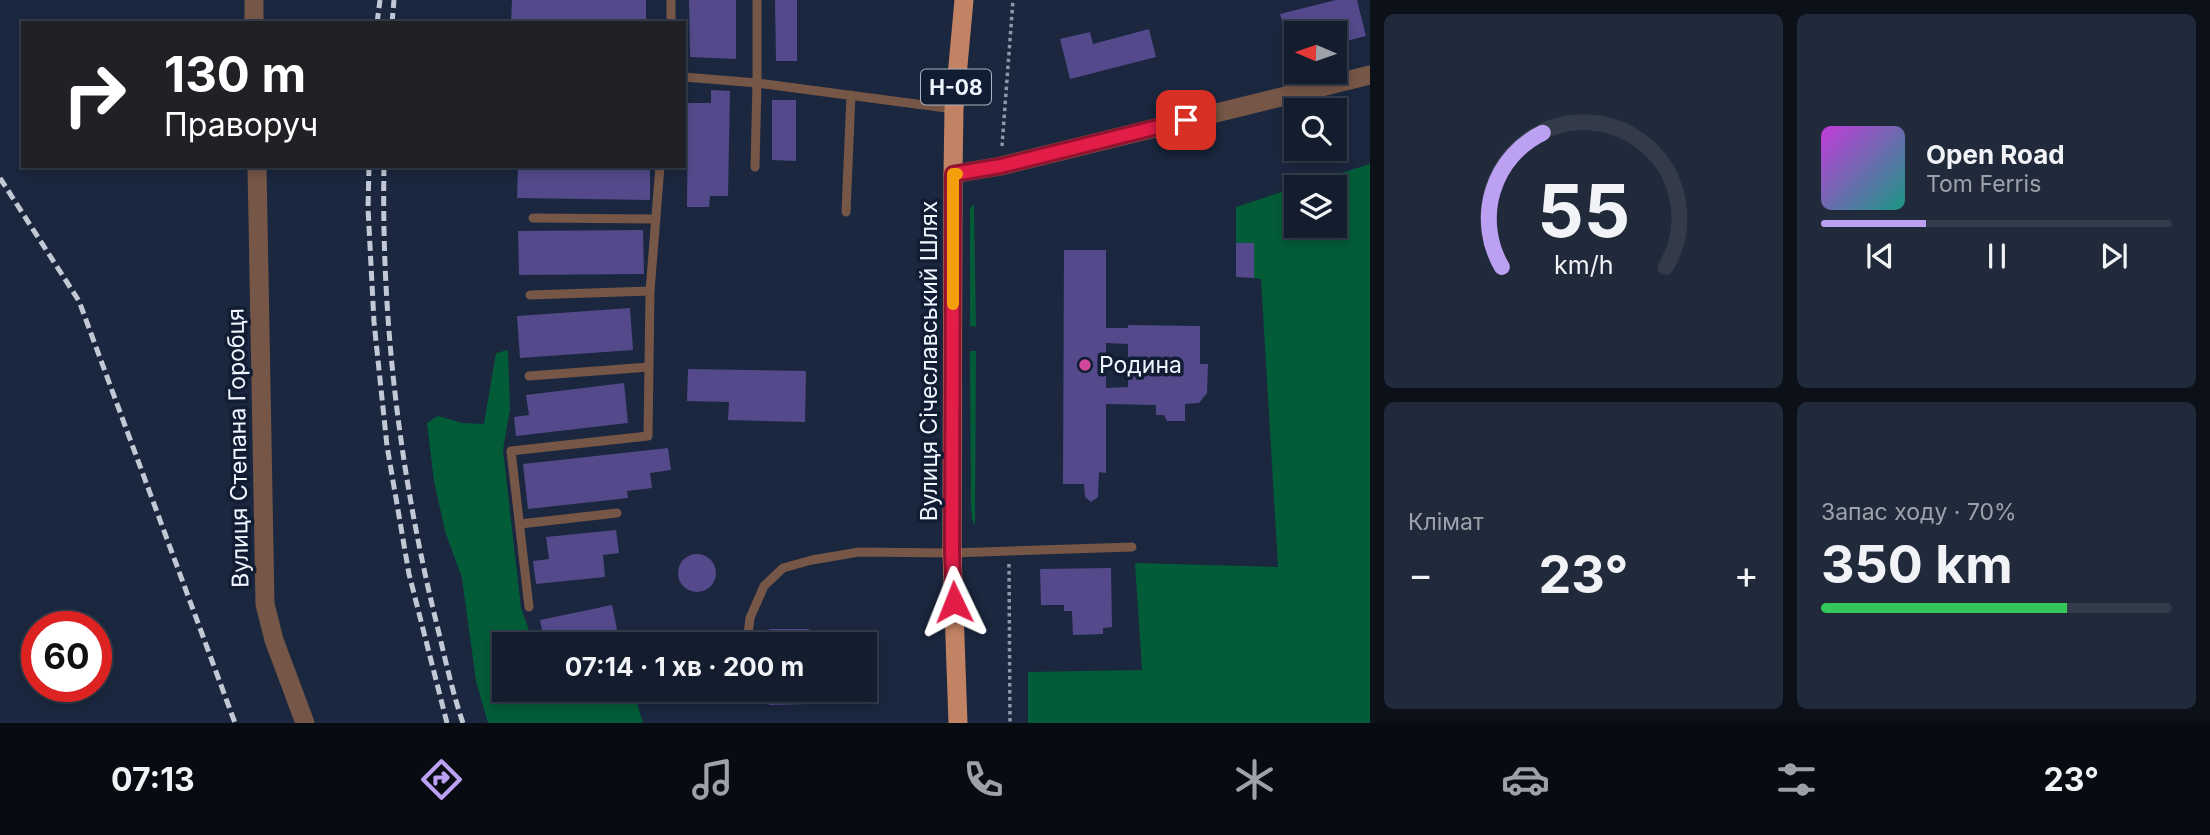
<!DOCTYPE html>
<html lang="uk">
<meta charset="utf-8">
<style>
:root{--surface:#141d2e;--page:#212a3a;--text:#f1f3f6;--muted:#9da2aa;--line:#333b4a;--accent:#bca0f2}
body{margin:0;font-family:Inter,sans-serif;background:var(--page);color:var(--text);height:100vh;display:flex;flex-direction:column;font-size:26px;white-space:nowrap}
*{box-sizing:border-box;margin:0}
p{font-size:23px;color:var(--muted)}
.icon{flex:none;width:38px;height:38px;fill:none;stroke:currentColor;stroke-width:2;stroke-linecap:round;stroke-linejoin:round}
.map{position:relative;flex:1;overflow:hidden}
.details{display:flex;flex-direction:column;gap:14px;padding:14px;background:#0b1019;width:840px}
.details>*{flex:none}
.hud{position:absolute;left:21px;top:21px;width:665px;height:147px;border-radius:0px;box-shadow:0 4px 10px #0003,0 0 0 2px var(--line);background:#202124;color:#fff;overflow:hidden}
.needle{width:46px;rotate:272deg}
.tools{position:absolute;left:1284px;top:21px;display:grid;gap:14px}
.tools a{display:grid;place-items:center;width:63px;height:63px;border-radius:0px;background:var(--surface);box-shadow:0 4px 10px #0003,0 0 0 2px var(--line);font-size:35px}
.speed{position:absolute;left:21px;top:611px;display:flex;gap:14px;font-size:35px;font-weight:700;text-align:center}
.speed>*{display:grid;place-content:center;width:91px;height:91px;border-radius:50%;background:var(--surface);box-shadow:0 4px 10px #0003,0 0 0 2px var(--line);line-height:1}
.speed .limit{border:10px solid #d22;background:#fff;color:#111}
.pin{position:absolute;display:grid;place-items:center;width:60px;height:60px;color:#fff;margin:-30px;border-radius:14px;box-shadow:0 4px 10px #0006}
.me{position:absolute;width:77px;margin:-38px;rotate:358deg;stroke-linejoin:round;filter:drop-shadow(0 0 5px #0008)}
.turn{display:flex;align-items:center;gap:24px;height:147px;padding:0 28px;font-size:32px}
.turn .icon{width:91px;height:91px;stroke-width:2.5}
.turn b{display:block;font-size:49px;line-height:60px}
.big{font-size:52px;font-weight:700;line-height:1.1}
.details .card{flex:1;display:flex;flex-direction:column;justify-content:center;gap:10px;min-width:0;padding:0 24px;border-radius:10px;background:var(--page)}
.details .dial{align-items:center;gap:0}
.dial svg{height:182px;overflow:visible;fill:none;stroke:var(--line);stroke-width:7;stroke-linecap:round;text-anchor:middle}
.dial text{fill:var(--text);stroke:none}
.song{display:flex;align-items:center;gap:21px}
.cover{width:84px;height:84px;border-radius:10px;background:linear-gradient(135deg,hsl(290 70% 55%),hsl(170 70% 35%))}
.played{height:7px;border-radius:4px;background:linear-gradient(90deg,var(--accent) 30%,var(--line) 30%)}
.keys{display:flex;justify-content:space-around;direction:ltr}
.heat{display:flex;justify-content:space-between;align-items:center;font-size:38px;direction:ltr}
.charge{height:10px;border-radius:5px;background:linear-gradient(90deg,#34c759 70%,var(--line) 0)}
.details .tiles{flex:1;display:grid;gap:14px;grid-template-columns:repeat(2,1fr)}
.trip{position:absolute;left:492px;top:632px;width:385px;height:70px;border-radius:0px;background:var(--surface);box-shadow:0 4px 10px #0003,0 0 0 2px var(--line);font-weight:700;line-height:70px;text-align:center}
.tab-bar{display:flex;height:112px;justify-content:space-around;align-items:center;background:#080c12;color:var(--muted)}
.tab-bar .icon{width:49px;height:49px}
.tab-bar .selected{color:var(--accent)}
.tab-bar b{font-size:32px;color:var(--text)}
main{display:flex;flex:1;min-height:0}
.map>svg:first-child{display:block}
</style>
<main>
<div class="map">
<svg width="1370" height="723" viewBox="0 0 1370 723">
<rect width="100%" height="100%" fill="#1a273e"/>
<g fill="#035c38">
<path d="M1370,164V723H1028V672L1142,670L1135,563L1278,567L1261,279L1254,278V243H1236V207L1297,187V226H1335V187H1297Z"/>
<path d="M974,204L976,327L970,326V208Z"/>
<path d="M508,350L510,409L503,450L521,608L534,644H504V690H633L643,723H488L476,681L462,578L445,531L434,481L427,423L438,416L462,423L484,424L496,353Z"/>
<path d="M970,351H976L975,526L972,519L971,506Z"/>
</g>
<g fill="#54498a" fill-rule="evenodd">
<path d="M512,0H646V23H511Z"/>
<path d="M689,0H736V59L690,57Z"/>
<path d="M775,0H797V61H776Z"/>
<path d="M1336,0H1357L1366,36L1335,44V33H1297V53L1291,55L1280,14Z"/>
<path d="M1149,29L1156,57L1070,79L1060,39L1090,32L1093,44Z"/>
<path d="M711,90L730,91L728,196H710L709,207H687L688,103H711Z"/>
<path d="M772,100H796V161L772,160Z"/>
<path d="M518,166H650V200L517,198Z"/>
<path d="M643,230L644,274L519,275L518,231Z"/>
<path d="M1236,243H1254V278L1236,277Z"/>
<path d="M1064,250H1106V328H1128V325L1200,326V364H1208L1207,393L1199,403L1185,404V421H1167L1164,415H1156V405L1106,404V473L1099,472L1098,497L1091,502L1085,497L1084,484H1063ZM1106,343L1128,344V387L1106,388Z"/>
<path d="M630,308L633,350L520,358L517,316Z"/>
<path d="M688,369L806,371L805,422L728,420L729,402L687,401Z"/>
<path d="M624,383L628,423L516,436L514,417L529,415L526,395Z"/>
<path d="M668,448L671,470L650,473L652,488L627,491L628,498L528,509L523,464Z"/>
<path d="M616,530L619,553L603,555L605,577L536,584L533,561L549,559L546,537Z"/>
<circle cx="697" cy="573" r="19"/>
<path d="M1111,568L1112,627L1103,628V634L1073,635L1072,611H1064V605H1041L1040,569Z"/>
<path d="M612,605L620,644H545L540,620Z"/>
<rect x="769" y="629" width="40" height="15"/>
<path d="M769,690H809V704L769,705Z"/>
</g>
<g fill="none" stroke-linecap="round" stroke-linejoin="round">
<g stroke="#8e97a7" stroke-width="3.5" stroke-dasharray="3.5 3.5" stroke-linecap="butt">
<path d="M1002,146L1013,0"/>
<path d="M1009,564L1010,723"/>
</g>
<g stroke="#755647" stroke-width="9">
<path d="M671,0V23"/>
<path d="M757,0V83L954,109"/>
<path d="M684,77L757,83L755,167"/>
<path d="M846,212L851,95"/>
<path d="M533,218L656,219"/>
<path d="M530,295L650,291"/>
<path d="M529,376L649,367"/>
<path d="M520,524L617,513"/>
<path d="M529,607L511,451L648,436L650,291L660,166"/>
<path d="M747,644L750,618L764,586L783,568L812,560L859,552L952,553L1132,547"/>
</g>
<g stroke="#755647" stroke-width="19">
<path d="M254,0V23"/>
<path d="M257,166L265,604L274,640L305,723"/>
<path d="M953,174L1001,166L1370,75"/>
</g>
<path stroke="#c28364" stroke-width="19" d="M958,723L952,553L953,174L954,109L964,0"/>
<g stroke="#c2c9d5" stroke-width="5" stroke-dasharray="10 5" stroke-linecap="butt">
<path d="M377,23L380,0"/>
<path d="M392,23L394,0"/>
<path d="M369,166L368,208L374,322L387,446L409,574L447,723"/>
<path d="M384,166C381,320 400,476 437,625C445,658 452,691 463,723"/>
<path d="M0,178L79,301L235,723"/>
</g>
</g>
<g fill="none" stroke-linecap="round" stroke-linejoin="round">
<defs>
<path id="route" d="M954,602L952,553L953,174L1001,166L1186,120"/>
</defs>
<use href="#route" stroke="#92132f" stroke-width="18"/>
<use href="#route" stroke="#e11d48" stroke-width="12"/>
<path stroke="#f59e0b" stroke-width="12" d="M953,304V174H957"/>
</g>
<circle fill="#d1479c" stroke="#111d33" stroke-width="2.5" cx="1085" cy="365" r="7"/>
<g text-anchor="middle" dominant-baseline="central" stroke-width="7" stroke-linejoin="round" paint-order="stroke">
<rect fill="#111d33" stroke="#acb4c1" stroke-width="2" x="921" y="69.5" width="70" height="35" rx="5"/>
<g font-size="21" font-weight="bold" fill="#eff5fe">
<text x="956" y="87">Н-08</text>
</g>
<g font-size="23" fill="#eff5fe" stroke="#111d33">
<text transform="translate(929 361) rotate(-90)">Вулиця Січеславський Шлях</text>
<text transform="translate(238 448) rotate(-91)">Вулиця Степана Горобця</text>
</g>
<g font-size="23" fill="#eff5fe" stroke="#111d33" text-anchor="start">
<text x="1099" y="365">Родина</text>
</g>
</g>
</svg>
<div class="tools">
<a><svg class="needle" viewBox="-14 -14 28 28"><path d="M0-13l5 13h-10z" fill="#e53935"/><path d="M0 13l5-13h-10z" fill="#9da2aa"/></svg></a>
<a><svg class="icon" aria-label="search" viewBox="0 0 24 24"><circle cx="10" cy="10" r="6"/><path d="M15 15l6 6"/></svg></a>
<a><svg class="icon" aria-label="layers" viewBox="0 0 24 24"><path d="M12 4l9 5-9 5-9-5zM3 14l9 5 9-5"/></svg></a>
</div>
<div class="speed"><div class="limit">60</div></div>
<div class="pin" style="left:1186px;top:120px;background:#d93025"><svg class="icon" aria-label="arrive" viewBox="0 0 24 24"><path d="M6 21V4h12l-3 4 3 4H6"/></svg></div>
<svg class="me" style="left:954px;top:602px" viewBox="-20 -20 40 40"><path d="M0-17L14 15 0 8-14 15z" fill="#e11d48" stroke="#fff" stroke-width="4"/></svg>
<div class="trip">07:14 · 1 хв · 200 m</div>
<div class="hud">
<div class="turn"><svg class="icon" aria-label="right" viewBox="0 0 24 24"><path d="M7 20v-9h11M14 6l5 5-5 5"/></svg><div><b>130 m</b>Праворуч</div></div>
</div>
</div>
<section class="details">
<div class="tiles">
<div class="card dial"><svg viewBox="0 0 100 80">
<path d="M14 69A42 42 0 1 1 86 69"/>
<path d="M14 69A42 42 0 0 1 32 10" stroke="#bca0f2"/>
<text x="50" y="56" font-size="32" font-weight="700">55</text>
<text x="50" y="72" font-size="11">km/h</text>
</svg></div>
<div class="card">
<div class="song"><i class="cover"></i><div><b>Open Road</b><p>Tom Ferris</p></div></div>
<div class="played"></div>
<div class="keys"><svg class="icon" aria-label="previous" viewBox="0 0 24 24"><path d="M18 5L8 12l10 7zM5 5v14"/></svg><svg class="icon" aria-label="pause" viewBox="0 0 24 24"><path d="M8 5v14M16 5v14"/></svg><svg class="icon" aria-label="next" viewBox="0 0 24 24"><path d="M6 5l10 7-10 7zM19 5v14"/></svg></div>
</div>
<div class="card"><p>Клімат</p>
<div class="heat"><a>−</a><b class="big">23°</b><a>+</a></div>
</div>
<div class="card"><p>Запас ходу · 70%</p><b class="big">350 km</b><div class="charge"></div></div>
</div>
</section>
</main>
<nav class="tab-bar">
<b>07:13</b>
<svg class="icon selected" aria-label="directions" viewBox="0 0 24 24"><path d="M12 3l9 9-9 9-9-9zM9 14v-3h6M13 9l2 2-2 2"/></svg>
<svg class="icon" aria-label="music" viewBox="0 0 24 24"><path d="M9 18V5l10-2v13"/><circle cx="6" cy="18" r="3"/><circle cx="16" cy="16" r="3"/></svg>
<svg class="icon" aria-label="phone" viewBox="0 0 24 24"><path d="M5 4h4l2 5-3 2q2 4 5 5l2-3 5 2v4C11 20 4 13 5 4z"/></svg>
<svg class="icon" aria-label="climate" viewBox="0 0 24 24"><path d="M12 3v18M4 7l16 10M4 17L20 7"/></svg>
<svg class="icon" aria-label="car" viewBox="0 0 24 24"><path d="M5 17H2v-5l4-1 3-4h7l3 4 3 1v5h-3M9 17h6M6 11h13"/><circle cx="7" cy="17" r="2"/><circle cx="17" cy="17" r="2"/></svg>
<svg class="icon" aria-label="filters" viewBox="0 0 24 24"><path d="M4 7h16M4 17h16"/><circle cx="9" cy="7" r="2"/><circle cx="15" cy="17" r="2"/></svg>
<b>23°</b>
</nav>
